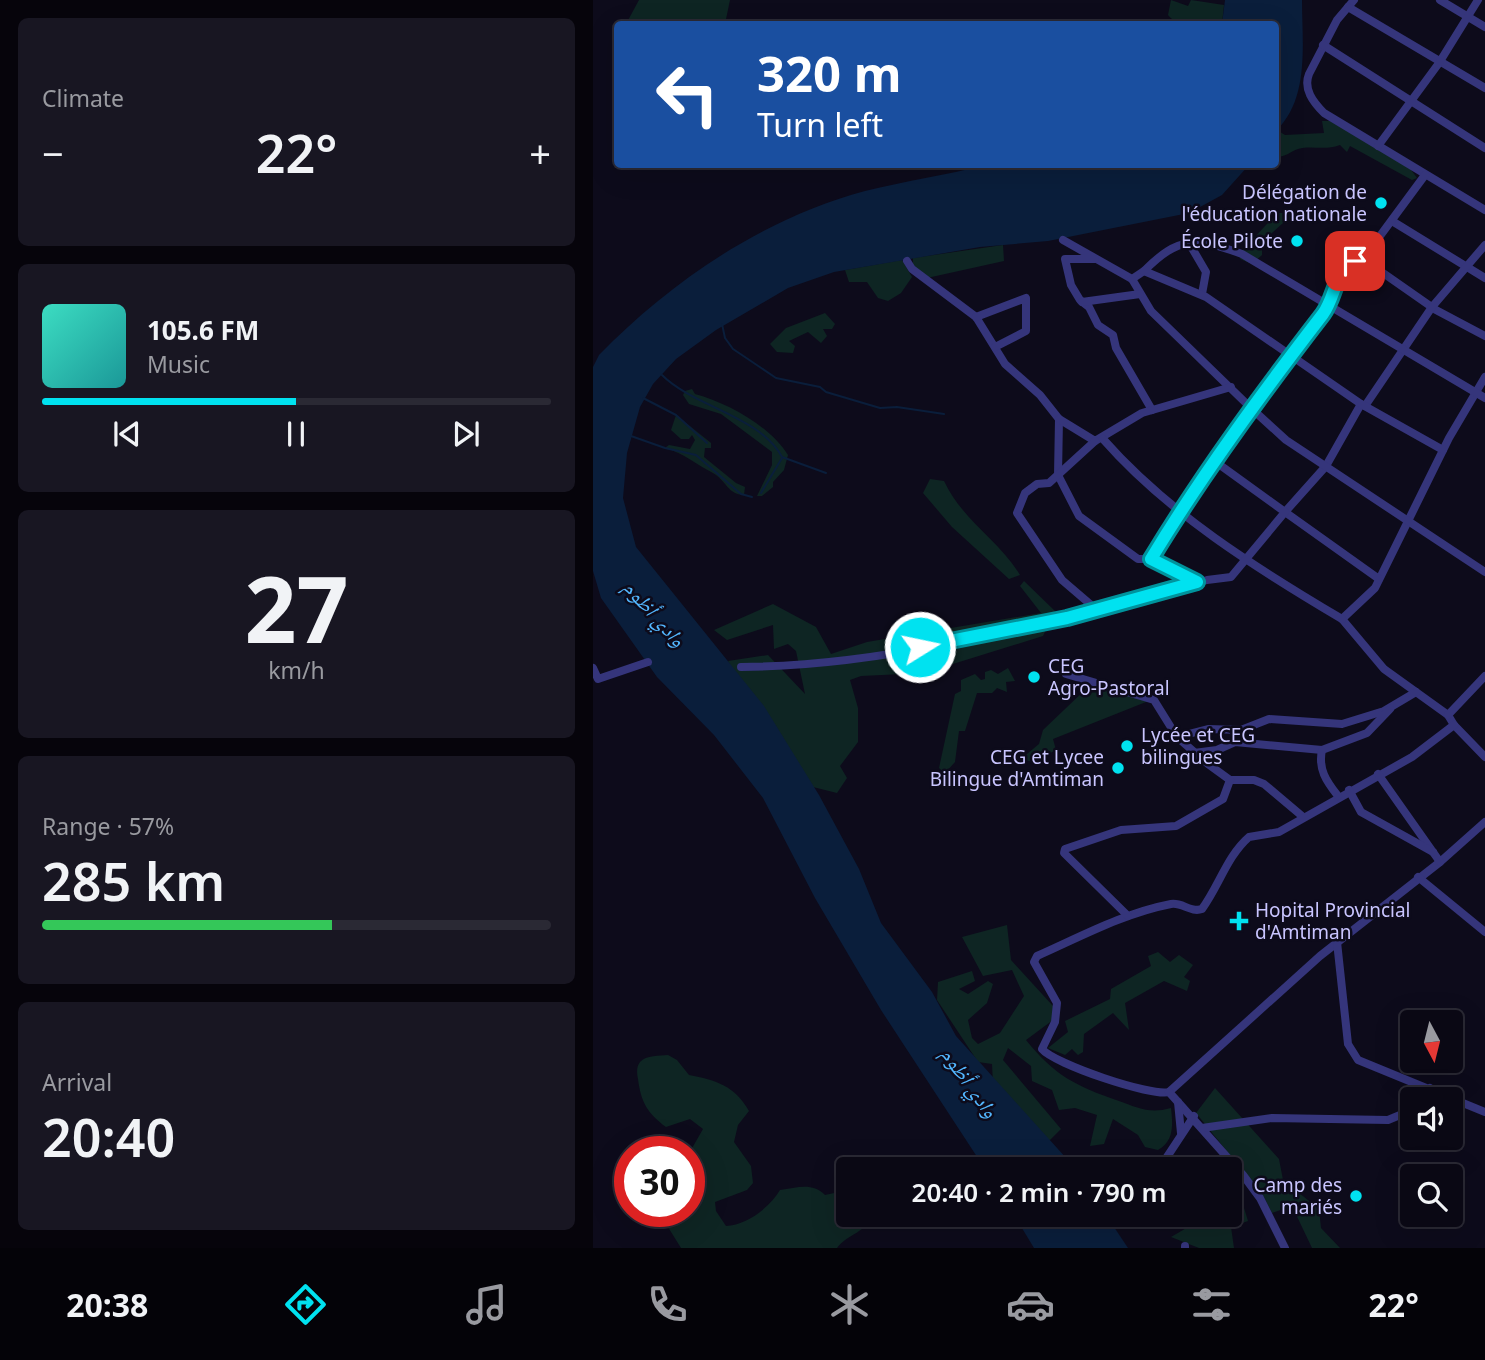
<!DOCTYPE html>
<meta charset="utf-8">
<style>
:root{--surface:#0a0814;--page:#181622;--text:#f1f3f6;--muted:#999aa0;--line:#2a2934;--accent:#00e2f0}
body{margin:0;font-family:"Noto Sans","Noto Naskh Arabic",sans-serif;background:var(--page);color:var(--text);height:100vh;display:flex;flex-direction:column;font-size:26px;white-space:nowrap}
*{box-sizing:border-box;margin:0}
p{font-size:23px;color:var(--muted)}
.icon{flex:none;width:38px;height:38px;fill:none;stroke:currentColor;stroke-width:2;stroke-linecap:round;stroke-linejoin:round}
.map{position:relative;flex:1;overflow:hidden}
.drawer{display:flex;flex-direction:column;gap:18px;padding:18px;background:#06040b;width:593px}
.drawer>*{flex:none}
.top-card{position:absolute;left:21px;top:21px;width:665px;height:147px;border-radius:7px;box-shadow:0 7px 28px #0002,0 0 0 2px var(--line);background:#1a4fa0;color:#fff;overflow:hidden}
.needle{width:46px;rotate:173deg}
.controls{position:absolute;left:807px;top:1010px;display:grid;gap:14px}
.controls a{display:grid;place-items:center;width:63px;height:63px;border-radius:7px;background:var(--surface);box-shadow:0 7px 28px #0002,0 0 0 2px var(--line);font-size:35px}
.speed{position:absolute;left:21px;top:1136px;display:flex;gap:14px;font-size:35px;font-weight:700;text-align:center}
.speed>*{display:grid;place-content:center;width:91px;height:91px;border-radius:50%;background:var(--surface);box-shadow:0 7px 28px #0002,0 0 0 2px var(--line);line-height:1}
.speed .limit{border:10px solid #d22;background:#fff;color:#111}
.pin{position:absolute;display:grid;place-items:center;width:60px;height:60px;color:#fff;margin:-30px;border-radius:14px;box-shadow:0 4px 10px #0006}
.me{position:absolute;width:77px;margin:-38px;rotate:80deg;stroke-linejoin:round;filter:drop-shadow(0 0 5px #0008)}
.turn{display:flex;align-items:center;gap:24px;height:147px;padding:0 28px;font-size:32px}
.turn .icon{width:91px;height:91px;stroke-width:2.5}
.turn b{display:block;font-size:49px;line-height:60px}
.big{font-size:52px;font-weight:600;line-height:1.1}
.drawer .widget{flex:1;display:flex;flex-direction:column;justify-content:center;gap:10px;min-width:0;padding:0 24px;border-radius:10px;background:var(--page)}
.drawer .dial{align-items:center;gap:0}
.dial b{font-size:91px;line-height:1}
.song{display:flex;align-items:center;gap:21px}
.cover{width:84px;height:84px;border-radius:10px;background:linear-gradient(135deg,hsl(170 70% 55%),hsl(180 70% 35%))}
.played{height:7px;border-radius:4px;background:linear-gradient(90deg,var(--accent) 50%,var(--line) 50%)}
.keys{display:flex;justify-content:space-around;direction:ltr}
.heat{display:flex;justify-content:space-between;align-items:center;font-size:38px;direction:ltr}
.charge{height:10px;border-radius:5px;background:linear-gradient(90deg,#34c759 57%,var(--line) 0)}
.trip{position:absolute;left:243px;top:1157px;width:406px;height:70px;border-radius:7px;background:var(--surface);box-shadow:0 7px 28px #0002,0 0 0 2px var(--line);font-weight:600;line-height:70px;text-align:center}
.tabs{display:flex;height:112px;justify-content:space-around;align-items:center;background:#040308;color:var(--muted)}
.tabs .icon{width:49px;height:49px}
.tabs .on{color:var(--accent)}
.tabs b{font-size:32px;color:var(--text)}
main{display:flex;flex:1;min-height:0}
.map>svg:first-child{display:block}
</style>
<main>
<section class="drawer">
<div class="widget"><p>Climate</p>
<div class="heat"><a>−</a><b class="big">22°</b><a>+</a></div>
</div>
<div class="widget">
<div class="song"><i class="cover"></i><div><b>105.6 FM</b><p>Music</p></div></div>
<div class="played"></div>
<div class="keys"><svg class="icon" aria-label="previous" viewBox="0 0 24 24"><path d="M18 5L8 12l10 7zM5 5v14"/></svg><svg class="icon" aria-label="pause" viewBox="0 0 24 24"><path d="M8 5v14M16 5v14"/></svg><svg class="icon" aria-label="next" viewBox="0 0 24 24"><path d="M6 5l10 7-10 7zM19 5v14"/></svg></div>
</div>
<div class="widget dial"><b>27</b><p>km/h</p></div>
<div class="widget"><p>Range · 57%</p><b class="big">285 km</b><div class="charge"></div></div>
<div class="widget"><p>Arrival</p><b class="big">20:40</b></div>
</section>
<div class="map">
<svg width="892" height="1248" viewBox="0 0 892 1248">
<rect width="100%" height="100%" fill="#0d0b1b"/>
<g fill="#0e2523">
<path d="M46,0H137L132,24H33Z"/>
<path d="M578,0L595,6L598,0L631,5L629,24C612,24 586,30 575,15Z"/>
<path d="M729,121H737L813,163L824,178L819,180L757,146L754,152L747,145C731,151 719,145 705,149C696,152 692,158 683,156L684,130L692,135L731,133Z"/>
<path d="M684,213H696L699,219L690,223L669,242V255L659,264L647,259V253Z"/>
<path d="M410,245L411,261L334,278L320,268V258Z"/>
<path d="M309,260L319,277L308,293L295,301L285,298L274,282H256L252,270Z"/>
<path d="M232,313L242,324L239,329H230L234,336L228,343L215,332L196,341L202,346L200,353L184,352L177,344L193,328Z"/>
<path d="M99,389L102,394C135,403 177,426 195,455L191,470L180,482V487L169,496H164L179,465V452L128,414L96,404L90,395L92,391Z"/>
<path d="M83,415L118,443V448H112L111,457L143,483L152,487L151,495C135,495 133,480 120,473C104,465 91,453 72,448L76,445L97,449L102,440L99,435L96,439H88L78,430Z"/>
<path d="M337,479L351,481C370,521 405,539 427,575L416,579L359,527L330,493Z"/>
<path d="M431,581L462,611L450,636L331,673L268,676L257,680L265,708V742L247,766L254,778L244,793L220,787L143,678L135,661L175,655L212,694L203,651L195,644L181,649L180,625L134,640L121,630L180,604L223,627L238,654L274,642L448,613L427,586Z"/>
<path d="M415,668L422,681L413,682L414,692L404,688L399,693H384L372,731H366L362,762L352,773L346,768L362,694L368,691V680L382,674L388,680L392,679V672L398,670L405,674Z"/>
<path d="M493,689L538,693L555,690L558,700L460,739L463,750L440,762L428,759L446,744L450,730Z"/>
<path d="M414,925L418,960L460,1006V1020L433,1040C462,1076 483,1086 526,1101C545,1108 557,1114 578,1108C580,1125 581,1141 565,1150L552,1147L545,1135L520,1119L511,1144L497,1146L504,1115L482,1108L466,1110L459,1090L439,1081L438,1066L415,1048L410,1060L468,1129L447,1150L400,1084L399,1064L385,1062L344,1000L345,982L379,971L382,981L366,989L375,994L395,981L400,984L394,1003L375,1020L379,1038L385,1044L407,1033L431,996L419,970L390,976L369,937Z"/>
<path d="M565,952L577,962L586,955L600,965L591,977L597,981L594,991L571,981L532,1003L536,1030L520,1013L491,1034L490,1052L485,1055L479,1049L472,1055L455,1048L475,1032L472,1021L517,999L518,989L558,966L555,956Z"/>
<path d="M75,1055L84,1060L96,1075C123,1080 142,1086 156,1111L145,1125L141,1142L158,1166L160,1183L154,1190L122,1202L123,1211L133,1226C154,1225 177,1207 187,1190C204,1188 219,1182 232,1195L255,1190L256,1214L279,1215C276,1231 253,1235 244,1248H88L65,1211H96V1186L101,1187L109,1173L98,1150L110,1129L97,1119L73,1127C54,1113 48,1102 45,1079C44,1074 43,1067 47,1062C53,1055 67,1056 75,1055Z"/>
<path d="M622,1088L686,1159L690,1180L726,1209L728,1228L747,1248H719L699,1206L679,1213L671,1197L603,1113Z"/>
<path d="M641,1175L655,1221L638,1227L641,1248H606L578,1237L602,1223L596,1215L637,1214V1178Z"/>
</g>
<g fill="#0a1e3b">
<path d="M632,0H709C709,44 717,98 683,131L682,24H629Z"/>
<path d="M393,165H656L629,195L596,213L455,241L387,247L241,272L195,288L123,330L83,359L60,384L47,407L34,453L30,498L43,547L171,706L226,795L266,869L288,923L339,992L363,1036L483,1169H392L288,1010L222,898L170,798L121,735L64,677L8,598L0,571V367L6,355C78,281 171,218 272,191C312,181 353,175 393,165Z"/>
<path d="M421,1215H513L535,1248H441Z"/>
</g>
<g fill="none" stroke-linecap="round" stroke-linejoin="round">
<g stroke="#0a1e3b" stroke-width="2">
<path d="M129,324L132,338L140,349L183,378L227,387L233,392L287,408L304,407L351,414"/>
<path d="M69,375C101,407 167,416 189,457L233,473"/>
<path d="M50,398L83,415L114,443"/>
<path d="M38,436L72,448L103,455L148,494L159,497"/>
<path d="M168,493L189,458"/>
</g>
<g stroke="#35357b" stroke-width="8">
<path d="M761,0L744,20L716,74C710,89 720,102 731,113L892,210"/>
<path d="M847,0L892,27"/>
<path d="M755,7L892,88"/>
<path d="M730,45L892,148"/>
<path d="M785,146L846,63L885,0"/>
<path d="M799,221L892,278"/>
<path d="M470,240L539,279"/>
<path d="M596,243L613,272L609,294"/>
<path d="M502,259H472L478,285L487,300L496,307L505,325L520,335L523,348L559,410"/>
<path d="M770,259L843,310L892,336"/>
<path d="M314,261L319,269L383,317L412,364L447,395L466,419L465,475L486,516L545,559H558"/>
<path d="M551,271L539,279L558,311L659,409L735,307L749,269L770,259L832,175"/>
<path d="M489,302L547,294"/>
<path d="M383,317L433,298V331L402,347"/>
<path d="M892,377L856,438L782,588L749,619L791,669L855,715L861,725L892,757"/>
<path d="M768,404L733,466L692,512L786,579"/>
<path d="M772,406L839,307L892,245"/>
<path d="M466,419L502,441L549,413L638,387"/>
<path d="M510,439C576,514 663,568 749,619"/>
<path d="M502,441L456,483L444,484L432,493L424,513L469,580L504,610"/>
<path d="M850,450L768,404L613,297L551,271C586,236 603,237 649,254L892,398"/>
<path d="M620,460L659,409L693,440L892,572"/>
<path d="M148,667C307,666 462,619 614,580L638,577L692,512L620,460L558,559L605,582"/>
<path d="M0,668L5,679L55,662"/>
<path d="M473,674L561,700L584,737L615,764L637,780H661L671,784L709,816"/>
<path d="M855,715L892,676"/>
<path d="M861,725L819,757L686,832L656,837C634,856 626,886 609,909C598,913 589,902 578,904C531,913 487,937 444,956L441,962L464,1003L462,1022L449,1049C461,1064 559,1097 576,1092L727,956L847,862L892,822"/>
<path d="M584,737L615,729L648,730L676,719L749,724L791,711L823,692"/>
<path d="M601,753L624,750L642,742L729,750"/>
<path d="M785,774L847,862"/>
<path d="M756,790L768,812L840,852"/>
<path d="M745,796C733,781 725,769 729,750L774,733L797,709"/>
<path d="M825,877L892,932"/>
<path d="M535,916L471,853L472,849L528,830L583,826L630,799L637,780"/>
<path d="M744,942L755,1044L765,1060L892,1112"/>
<path d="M576,1092L650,1175L667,1198L692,1248"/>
<path d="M829,1099L837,1088"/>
<path d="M585,1102L588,1133"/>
<path d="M609,1128L679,1118L795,1120L819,1110"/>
<path d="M566,1169L601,1116"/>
<path d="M592,1248V1246"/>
</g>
</g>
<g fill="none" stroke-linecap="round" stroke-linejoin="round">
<defs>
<path id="route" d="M327,647L474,618L604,582L558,559C610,473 669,393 730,314C743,296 741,272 762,261"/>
</defs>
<use href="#route" stroke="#00939c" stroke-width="18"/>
<use href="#route" stroke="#00e2f0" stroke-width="12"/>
</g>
<g fill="#00e2f0" stroke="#0d0b1b" stroke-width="2.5">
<circle cx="788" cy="203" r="7"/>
<circle cx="704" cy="241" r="7"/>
<circle cx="441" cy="677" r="7"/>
<circle cx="534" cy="746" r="7"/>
<circle cx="525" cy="768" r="7"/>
<path d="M642.5 910.5h7v7h7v7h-7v7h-7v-7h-7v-7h7z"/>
<circle cx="763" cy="1196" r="7"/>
</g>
<g text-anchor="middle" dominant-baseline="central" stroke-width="5" stroke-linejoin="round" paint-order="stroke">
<g font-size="19" fill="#c9c5ff" stroke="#0d0b1b" text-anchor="end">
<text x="774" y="192">Délégation de<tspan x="774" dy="22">l'éducation nationale</tspan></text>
<text x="690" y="241">École Pilote</text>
<text x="455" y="666" text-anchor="start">CEG<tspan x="455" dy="22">Agro-Pastoral</tspan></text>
<text x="548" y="735" text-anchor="start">Lycée et CEG<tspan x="548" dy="22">bilingues</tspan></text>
<text x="511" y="757">CEG et Lycee<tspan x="511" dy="22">Bilingue d'Amtiman</tspan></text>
<text x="662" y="910" text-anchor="start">Hopital Provincial<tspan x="662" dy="22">d'Amtiman</tspan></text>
<text x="749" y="1185">Camp des<tspan x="749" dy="22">mariés</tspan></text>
</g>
<g font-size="21" font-style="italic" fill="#53b7ff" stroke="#0d0b1b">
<text transform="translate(62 613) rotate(48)">وادي أظوم</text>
<text transform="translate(377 1082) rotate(54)">وادي أظوم</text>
</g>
</g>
</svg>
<div class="controls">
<a><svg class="needle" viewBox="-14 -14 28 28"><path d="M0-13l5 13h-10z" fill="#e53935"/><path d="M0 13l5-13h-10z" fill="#999aa0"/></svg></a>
<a><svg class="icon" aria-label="sound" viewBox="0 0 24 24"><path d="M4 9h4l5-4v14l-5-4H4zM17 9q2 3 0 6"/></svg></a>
<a><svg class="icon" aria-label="search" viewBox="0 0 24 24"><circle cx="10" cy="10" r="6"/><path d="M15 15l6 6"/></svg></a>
</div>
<div class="speed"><div class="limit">30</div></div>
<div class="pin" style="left:762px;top:261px;background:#d93025"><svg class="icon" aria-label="arrive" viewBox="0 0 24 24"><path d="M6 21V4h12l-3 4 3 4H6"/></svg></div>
<svg class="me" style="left:327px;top:647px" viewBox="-20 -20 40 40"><circle r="17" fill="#00e2f0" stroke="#fff" stroke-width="3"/><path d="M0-11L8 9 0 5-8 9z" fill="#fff"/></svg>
<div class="trip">20:40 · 2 min · 790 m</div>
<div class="top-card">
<div class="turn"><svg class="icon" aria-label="left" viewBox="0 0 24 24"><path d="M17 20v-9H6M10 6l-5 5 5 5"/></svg><div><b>320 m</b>Turn left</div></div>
</div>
</div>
</main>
<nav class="tabs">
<b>20:38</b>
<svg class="icon on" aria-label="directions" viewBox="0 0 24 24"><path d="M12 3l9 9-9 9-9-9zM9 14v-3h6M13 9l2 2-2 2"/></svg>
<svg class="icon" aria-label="music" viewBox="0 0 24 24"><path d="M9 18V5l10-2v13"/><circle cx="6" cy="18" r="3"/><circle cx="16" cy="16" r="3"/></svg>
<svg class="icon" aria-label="phone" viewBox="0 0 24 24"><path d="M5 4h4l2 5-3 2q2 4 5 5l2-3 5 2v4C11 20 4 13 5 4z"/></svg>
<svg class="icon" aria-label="climate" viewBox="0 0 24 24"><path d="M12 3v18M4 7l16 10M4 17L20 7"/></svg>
<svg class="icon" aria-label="car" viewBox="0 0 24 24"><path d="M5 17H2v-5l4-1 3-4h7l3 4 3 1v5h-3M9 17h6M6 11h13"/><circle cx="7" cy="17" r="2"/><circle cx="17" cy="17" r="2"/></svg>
<svg class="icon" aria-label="filters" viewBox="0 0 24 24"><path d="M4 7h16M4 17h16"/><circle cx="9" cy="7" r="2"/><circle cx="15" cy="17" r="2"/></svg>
<b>22°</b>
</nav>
